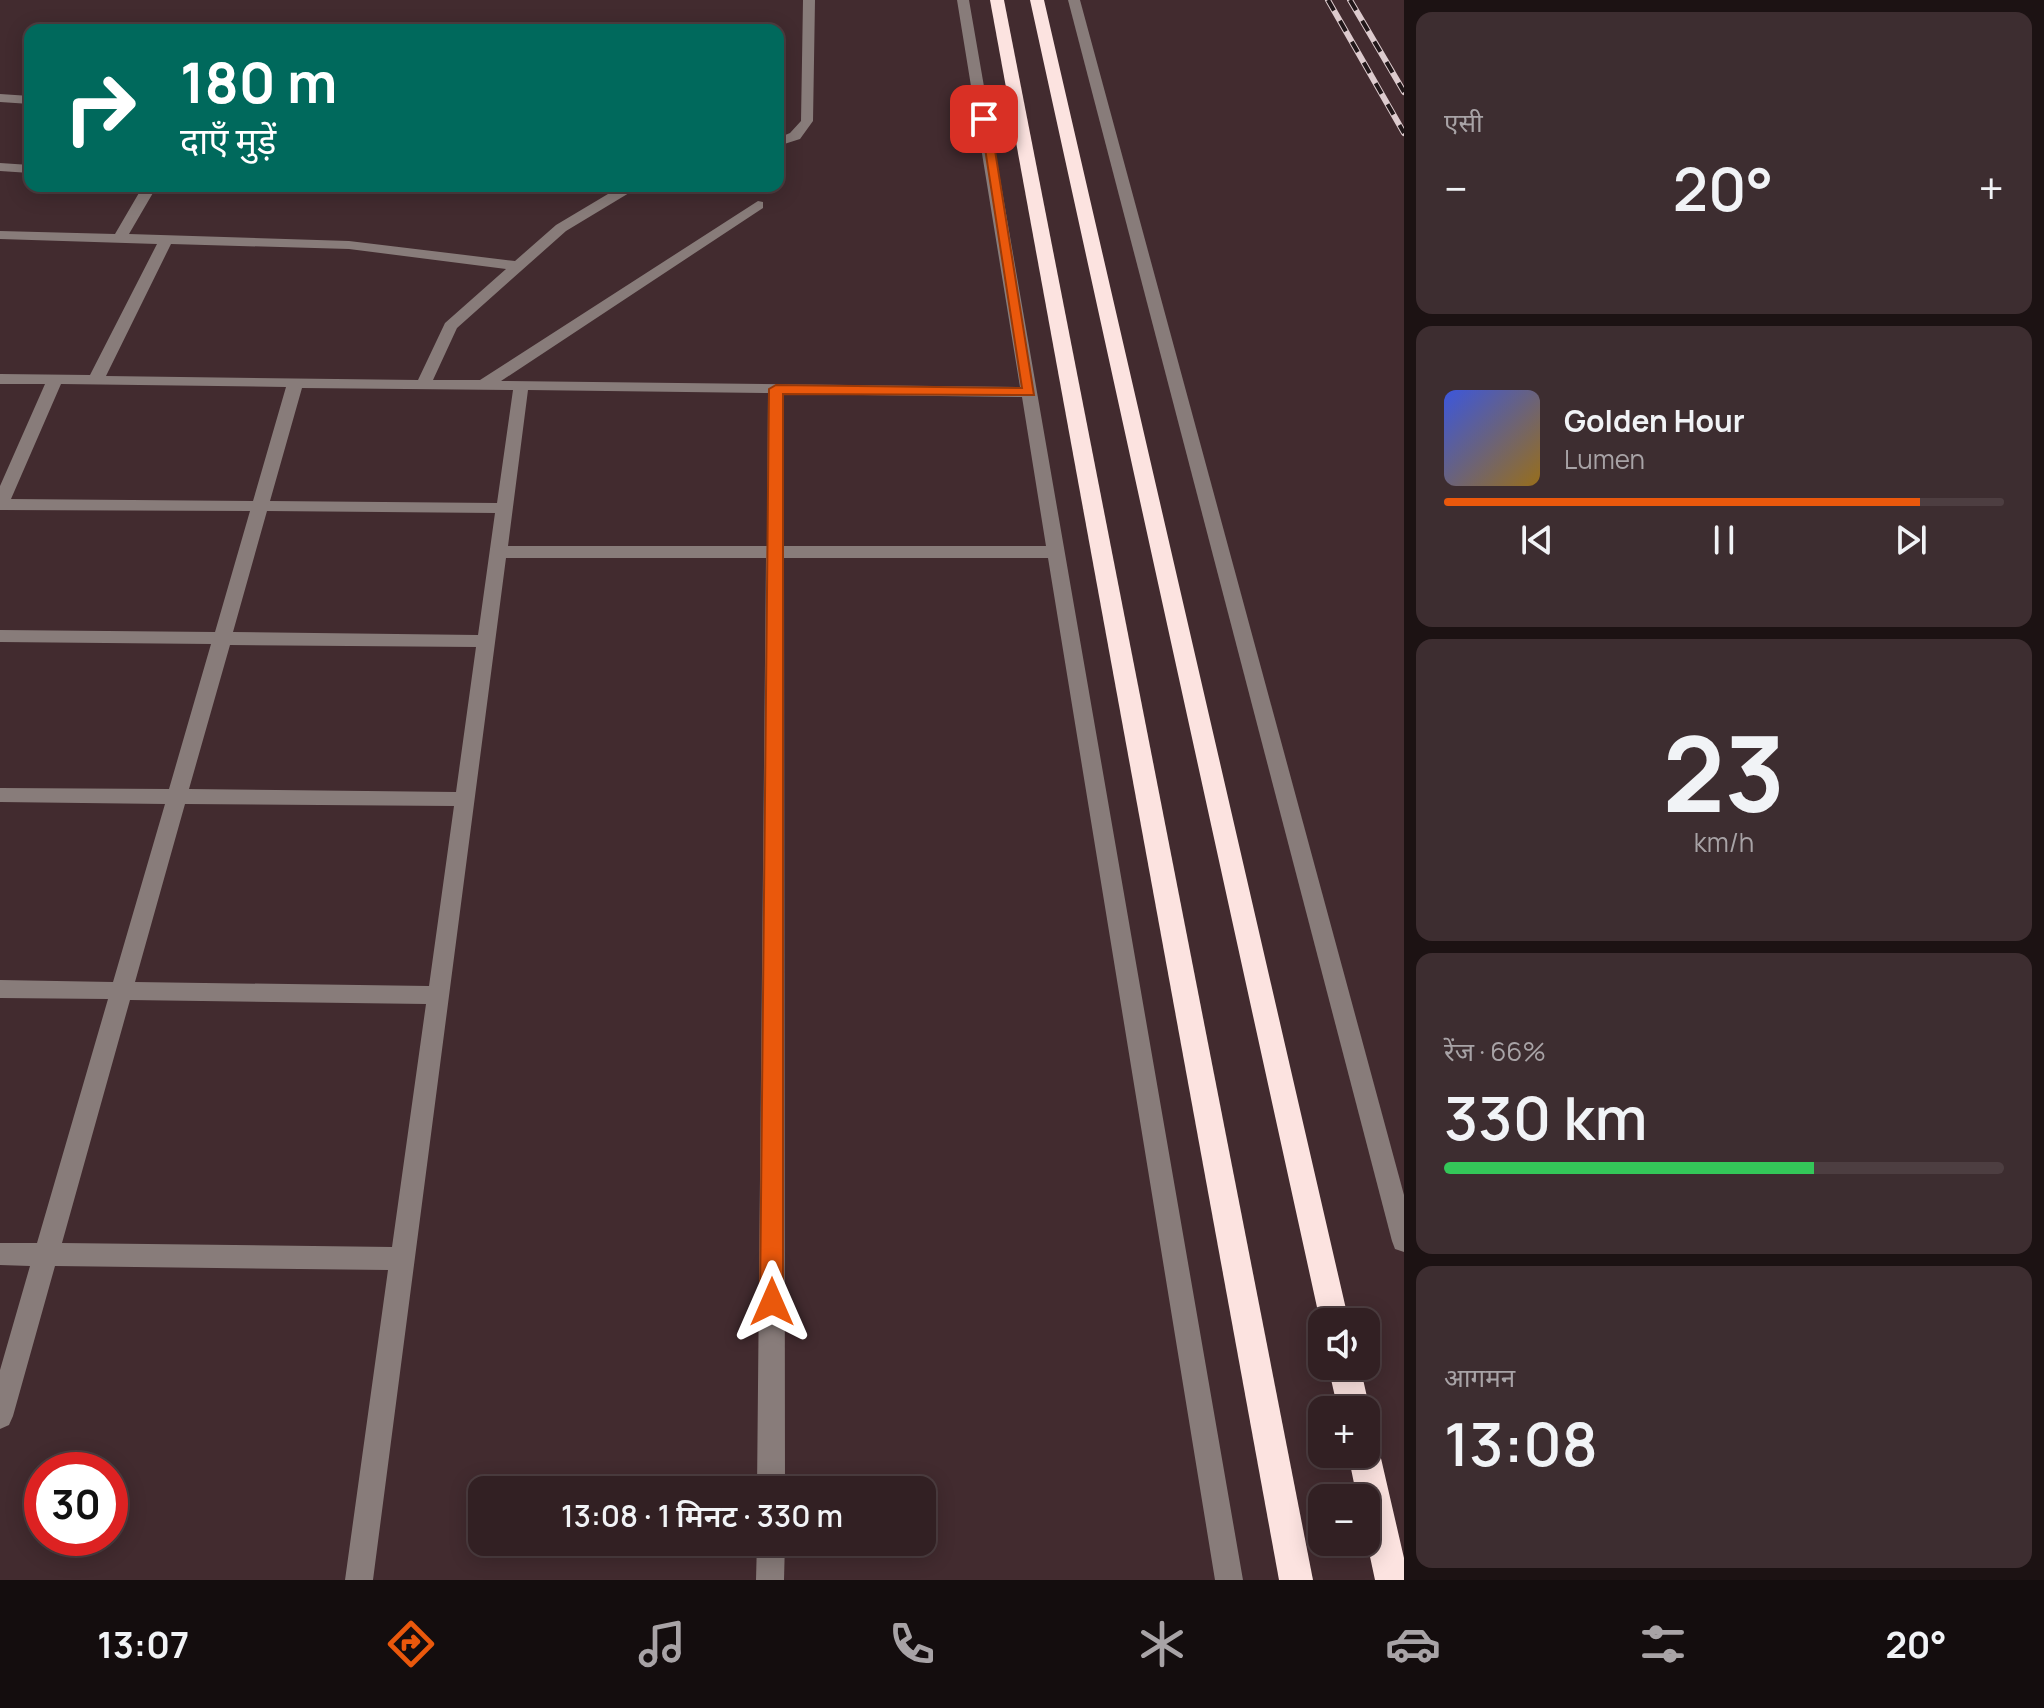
<!DOCTYPE html>
<html lang="hi">
<meta charset="utf-8">
<style>
:root{--surface:#322023;--page:#3d2d30;--text:#f1f3f6;--muted:#a8a3a6;--line:#4d3e41;--accent:#ea580c}
body{margin:0;font-family:Manrope,"Noto Sans Devanagari",sans-serif;background:var(--page);color:var(--text);height:100vh;display:flex;flex-direction:column;font-size:30px;white-space:nowrap}
*{box-sizing:border-box;margin:0}
p{font-size:26px;color:var(--muted)}
.icon{flex:none;width:44px;height:44px;fill:none;stroke:currentColor;stroke-width:2;stroke-linecap:round;stroke-linejoin:round}
.map{position:relative;flex:1;overflow:hidden}
.sheet{display:flex;flex-direction:column;gap:12px;padding:12px;background:#1c1213;width:640px}
.sheet>*{flex:none}
.hud{position:absolute;left:24px;top:24px;width:760px;height:168px;border-radius:16px;box-shadow:0 4px 20px #0003,0 0 0 2px var(--line);background:#00695c;color:#fff;overflow:hidden}
.buttons{position:absolute;left:1308px;top:1308px;display:grid;gap:16px}
.buttons a{display:grid;place-items:center;width:72px;height:72px;border-radius:16px;background:var(--surface);box-shadow:0 4px 20px #0003,0 0 0 2px var(--line);font-size:40px}
.speed{position:absolute;left:24px;top:1452px;display:flex;gap:16px;font-size:40px;font-weight:700;text-align:center}
.speed>*{display:grid;place-content:center;width:104px;height:104px;border-radius:50%;background:var(--surface);box-shadow:0 4px 20px #0003,0 0 0 2px var(--line);line-height:1}
.speed .limit{border:12px solid #d22;background:#fff;color:#111}
.pin{position:absolute;display:grid;place-items:center;width:68px;height:68px;color:#fff;margin:-34px;border-radius:16px;box-shadow:0 4px 12px #0006}
.me{position:absolute;width:88px;margin:-44px;rotate:0deg;stroke-linejoin:round;filter:drop-shadow(0 0 6px #0008)}
.turn{display:flex;align-items:center;gap:28px;height:168px;padding:0 24px;font-size:36px}
.turn .icon{width:104px;height:104px;stroke-width:2.5}
.turn b{display:block;font-size:56px;line-height:68px}
.big{font-size:60px;font-weight:600;line-height:1.1}
.sheet .card{flex:1;display:flex;flex-direction:column;justify-content:center;gap:12px;min-width:0;padding:0 28px;border-radius:16px;background:var(--page)}
.sheet .dial{align-items:center;gap:0}
.dial b{font-size:104px;line-height:1}
.song{display:flex;align-items:center;gap:24px}
.cover{width:96px;height:96px;border-radius:12px;background:linear-gradient(135deg,hsl(230 70% 55%),hsl(40 70% 35%))}
.played{height:8px;border-radius:4px;background:linear-gradient(90deg,var(--accent) 85%,var(--line) 85%)}
.keys{display:flex;justify-content:space-around;direction:ltr}
.heat{display:flex;justify-content:space-between;align-items:center;font-size:44px;direction:ltr}
.charge{height:12px;border-radius:6px;background:linear-gradient(90deg,#34c759 66%,var(--line) 0)}
.trip{position:absolute;left:468px;top:1476px;width:468px;height:80px;border-radius:16px;background:var(--surface);box-shadow:0 4px 20px #0003,0 0 0 2px var(--line);font-weight:600;line-height:80px;text-align:center}
.tab-bar{display:flex;height:128px;justify-content:space-around;align-items:center;background:#140d0e;color:var(--muted)}
.tab-bar .icon{width:56px;height:56px}
.tab-bar .selected{color:var(--accent)}
.tab-bar b{font-size:36px;color:var(--text)}
main{display:flex;flex:1;min-height:0}
.map>svg:first-child{display:block}
</style>
<main>
<div class="map">
<svg width="1404" height="1580" viewBox="0 0 1404 1580">
<rect width="100%" height="100%" fill="#422b2f"/>
<g fill="none" stroke-linecap="round" stroke-linejoin="round">
<g fill="#887c7a" fill-rule="evenodd">
<path d="M803,0H815L813,121L800,139L778,146V138L790,133L801,121Z"/>
<path d="M957,0H969L1243,1580H1215L1048,558H784L785,1490H757L766,558H506L373,1580H345L388,1270L55,1266L13,1416L9,1425L0,1429V1370L30,1266L0,1265V1243H37L108,999L0,998V980L113,982L165,804L0,802V788L169,789L211,644L0,642V630L215,632L250,511L0,510V486L45,384H0V374L90,375L157,244L0,239V231L115,234L143,186H157L129,234L349,241L515,261L556,225L613,191L586,190L579,186H635L634,190L566,231L457,328L433,380H480L758,201L763,202V208L501,381L1020,387ZM171,244L349,249L506,269L445,323L418,380L106,376ZM61,384L286,387L253,501L11,499ZM302,388L513,390L497,503L270,501ZM528,390L768,393L767,546H508ZM784,394L1022,397L1046,546H784ZM267,511L495,513L478,635L233,632ZM230,645L476,647L456,792L189,789ZM185,804L454,806L429,986L135,982ZM130,1000L426,1004L392,1247L62,1243Z"/>
<path d="M1068,0H1080L1404,1195V1252L1395,1249L1392,1241Z"/>
<path d="M0,94L30,96V104L0,102Z"/>
<path d="M0,163L30,165V173L0,171Z"/>
<path d="M757,1542H785L784,1580H756Z"/>
</g>
<g fill="#fce3e0" fill-rule="evenodd">
<path d="M990,0H1004L1313,1580H1279Z"/>
<path d="M1030,0H1044L1349,1322H1322V1330Z"/>
<path d="M1328,1366H1360L1370,1410L1366,1419V1410H1338Z"/>
<path d="M1366,1439L1375,1443L1380,1454L1404,1558V1580H1375L1366,1538V1498H1357L1348,1454H1366Z"/>
</g>
<defs>
<g id="rail">
<path d="M1328,0L1404,133"/>
<path d="M1350,0L1404,92"/>
</g>
</defs>
<use href="#rail" stroke="#ddcbce" stroke-width="6"/>
<use href="#rail" stroke="#211719" stroke-width="4" stroke-dasharray="12" stroke-linecap="butt"/>
</g>
<path fill="#ea580c" stroke="#983908" stroke-width="2" d="M980,116L990,119L1034,395L783,394V1302L780,1310L772,1313L764,1310L760,1302L769,389L776,385L1022,388Z"/>
</svg>
<div class="buttons">
<a><svg class="icon" aria-label="sound" viewBox="0 0 24 24"><path d="M4 9h4l5-4v14l-5-4H4zM17 9q2 3 0 6"/></svg></a>
<a>+</a>
<a>−</a>
</div>
<div class="speed"><div class="limit">30</div></div>
<div class="pin" style="left:984px;top:119px;background:#d93025"><svg class="icon" aria-label="arrive" viewBox="0 0 24 24"><path d="M6 21V4h12l-3 4 3 4H6"/></svg></div>
<svg class="me" style="left:772px;top:1302px" viewBox="-20 -20 40 40"><path d="M0-17L14 15 0 8-14 15z" fill="#ea580c" stroke="#fff" stroke-width="4"/></svg>
<div class="trip">13:08 · 1 मिनट · 330 m</div>
<div class="hud">
<div class="turn"><svg class="icon" aria-label="right" viewBox="0 0 24 24"><path d="M7 20v-9h11M14 6l5 5-5 5"/></svg><div><b>180 m</b>दाएँ मुड़ें</div></div>
</div>
</div>
<section class="sheet">
<div class="card"><p>एसी</p>
<div class="heat"><a>−</a><b class="big">20°</b><a>+</a></div>
</div>
<div class="card">
<div class="song"><i class="cover"></i><div><b>Golden Hour</b><p>Lumen</p></div></div>
<div class="played"></div>
<div class="keys"><svg class="icon" aria-label="previous" viewBox="0 0 24 24"><path d="M18 5L8 12l10 7zM5 5v14"/></svg><svg class="icon" aria-label="pause" viewBox="0 0 24 24"><path d="M8 5v14M16 5v14"/></svg><svg class="icon" aria-label="next" viewBox="0 0 24 24"><path d="M6 5l10 7-10 7zM19 5v14"/></svg></div>
</div>
<div class="card dial"><b>23</b><p>km/h</p></div>
<div class="card"><p>रेंज · 66%</p><b class="big">330 km</b><div class="charge"></div></div>
<div class="card"><p>आगमन</p><b class="big">13:08</b></div>
</section>
</main>
<nav class="tab-bar">
<b>13:07</b>
<svg class="icon selected" aria-label="directions" viewBox="0 0 24 24"><path d="M12 3l9 9-9 9-9-9zM9 14v-3h6M13 9l2 2-2 2"/></svg>
<svg class="icon" aria-label="music" viewBox="0 0 24 24"><path d="M9 18V5l10-2v13"/><circle cx="6" cy="18" r="3"/><circle cx="16" cy="16" r="3"/></svg>
<svg class="icon" aria-label="phone" viewBox="0 0 24 24"><path d="M5 4h4l2 5-3 2q2 4 5 5l2-3 5 2v4C11 20 4 13 5 4z"/></svg>
<svg class="icon" aria-label="climate" viewBox="0 0 24 24"><path d="M12 3v18M4 7l16 10M4 17L20 7"/></svg>
<svg class="icon" aria-label="car" viewBox="0 0 24 24"><path d="M5 17H2v-5l4-1 3-4h7l3 4 3 1v5h-3M9 17h6M6 11h13"/><circle cx="7" cy="17" r="2"/><circle cx="17" cy="17" r="2"/></svg>
<svg class="icon" aria-label="filters" viewBox="0 0 24 24"><path d="M4 7h16M4 17h16"/><circle cx="9" cy="7" r="2"/><circle cx="15" cy="17" r="2"/></svg>
<b>20°</b>
</nav>
